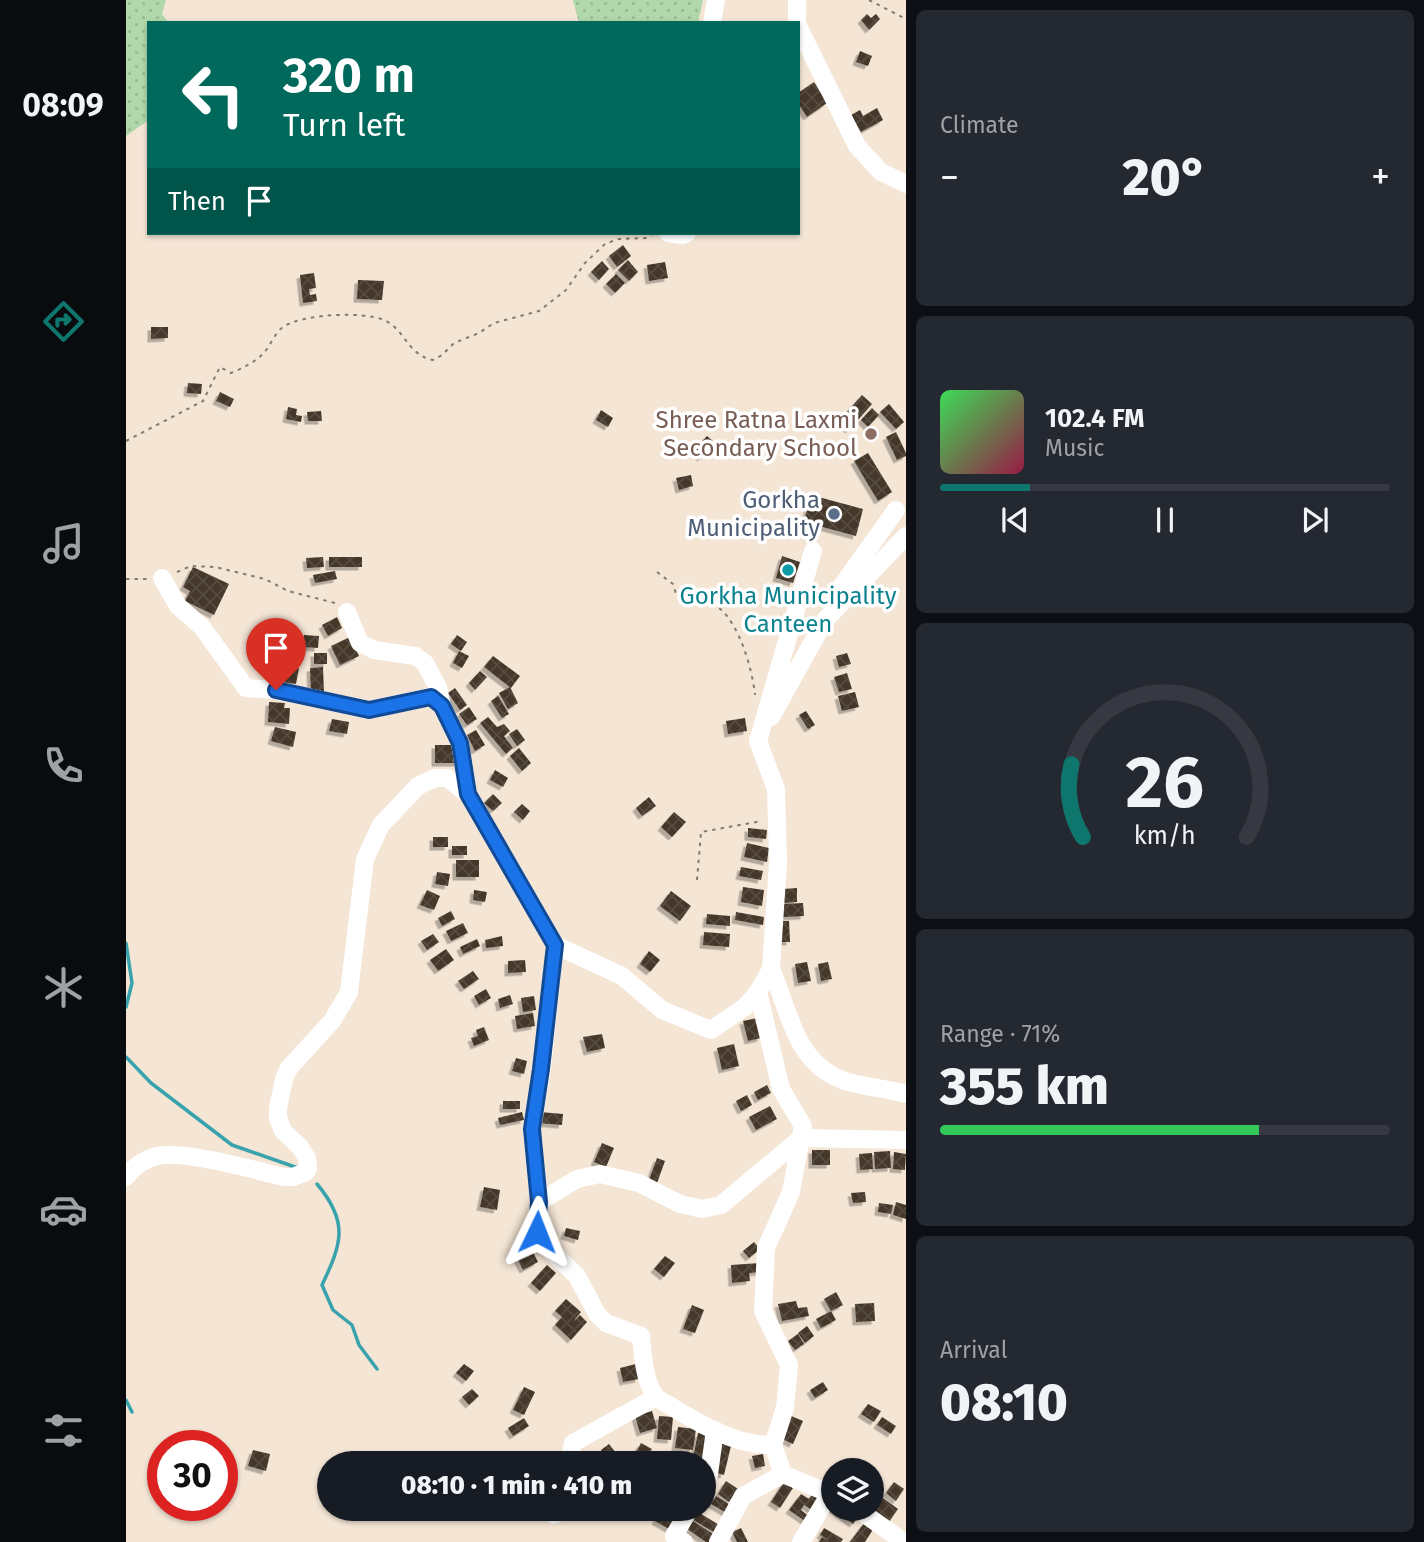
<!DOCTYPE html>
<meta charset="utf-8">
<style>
:root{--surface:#171b24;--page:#242831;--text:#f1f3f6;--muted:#9ea1a6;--line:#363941;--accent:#0f766e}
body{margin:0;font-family:"Fira Sans",sans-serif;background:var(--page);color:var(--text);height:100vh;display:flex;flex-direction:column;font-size:26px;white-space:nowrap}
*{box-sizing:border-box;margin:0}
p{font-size:23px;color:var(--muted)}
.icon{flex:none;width:38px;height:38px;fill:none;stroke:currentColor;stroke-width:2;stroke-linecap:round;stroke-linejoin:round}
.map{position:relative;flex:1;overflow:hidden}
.panel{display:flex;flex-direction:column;gap:10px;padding:10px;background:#0d0f14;width:518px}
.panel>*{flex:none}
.hud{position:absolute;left:21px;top:21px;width:653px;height:214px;border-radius:0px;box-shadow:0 2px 5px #0004;background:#00695c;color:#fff;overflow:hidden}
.tools{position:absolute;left:695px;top:1458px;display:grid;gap:14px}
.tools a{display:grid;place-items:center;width:63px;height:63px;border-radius:50%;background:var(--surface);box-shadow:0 2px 5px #0004;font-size:35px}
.speed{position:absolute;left:21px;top:1430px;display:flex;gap:14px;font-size:35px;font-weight:700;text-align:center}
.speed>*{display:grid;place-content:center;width:91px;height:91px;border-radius:50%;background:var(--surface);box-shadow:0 2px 5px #0004;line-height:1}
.speed .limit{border:10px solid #d22;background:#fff;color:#111}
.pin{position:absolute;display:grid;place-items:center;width:60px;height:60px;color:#fff;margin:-72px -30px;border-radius:50% 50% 50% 0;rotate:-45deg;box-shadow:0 0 7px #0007}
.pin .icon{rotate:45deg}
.me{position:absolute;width:77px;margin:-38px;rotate:2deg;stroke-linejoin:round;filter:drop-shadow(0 0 5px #0008)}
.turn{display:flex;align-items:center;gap:24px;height:147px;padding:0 21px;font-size:32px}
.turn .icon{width:91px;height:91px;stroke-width:2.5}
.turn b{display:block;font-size:49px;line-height:60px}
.then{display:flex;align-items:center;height:66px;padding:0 21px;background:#0003;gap:14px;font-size:26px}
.big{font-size:52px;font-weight:800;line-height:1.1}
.panel .card{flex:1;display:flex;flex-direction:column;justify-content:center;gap:10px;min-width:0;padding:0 24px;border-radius:10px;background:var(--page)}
.panel .dial{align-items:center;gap:0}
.dial svg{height:182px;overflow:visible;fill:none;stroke:var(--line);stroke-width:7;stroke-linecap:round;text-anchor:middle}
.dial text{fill:var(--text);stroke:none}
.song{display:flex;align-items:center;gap:21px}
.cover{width:84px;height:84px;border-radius:10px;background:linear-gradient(135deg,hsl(130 70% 55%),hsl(340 70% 35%))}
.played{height:7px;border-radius:4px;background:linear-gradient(90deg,var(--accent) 20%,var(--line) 20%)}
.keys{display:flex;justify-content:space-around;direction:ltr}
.heat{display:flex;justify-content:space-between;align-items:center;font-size:38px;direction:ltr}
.charge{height:10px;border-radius:5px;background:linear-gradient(90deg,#34c759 71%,var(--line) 0)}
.trip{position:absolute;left:191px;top:1451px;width:399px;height:70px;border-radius:35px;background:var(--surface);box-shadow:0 2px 5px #0004;font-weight:800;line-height:70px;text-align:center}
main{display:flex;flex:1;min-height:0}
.dock{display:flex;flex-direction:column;width:126px;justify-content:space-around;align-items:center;background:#090b0e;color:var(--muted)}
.dock .icon{width:49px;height:49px}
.dock .selected{color:var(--accent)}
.dock b{font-size:32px;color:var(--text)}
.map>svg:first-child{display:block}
</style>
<main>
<nav class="dock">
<b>08:09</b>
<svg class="icon selected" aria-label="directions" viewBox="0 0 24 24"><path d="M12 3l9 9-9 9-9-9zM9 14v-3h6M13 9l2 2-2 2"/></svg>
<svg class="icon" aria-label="music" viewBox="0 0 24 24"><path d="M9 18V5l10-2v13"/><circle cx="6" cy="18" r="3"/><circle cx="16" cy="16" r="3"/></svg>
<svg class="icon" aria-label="phone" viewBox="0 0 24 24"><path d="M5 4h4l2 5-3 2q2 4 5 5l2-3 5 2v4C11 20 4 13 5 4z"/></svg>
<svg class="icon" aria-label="climate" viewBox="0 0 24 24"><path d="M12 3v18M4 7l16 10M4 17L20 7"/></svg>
<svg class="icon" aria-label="car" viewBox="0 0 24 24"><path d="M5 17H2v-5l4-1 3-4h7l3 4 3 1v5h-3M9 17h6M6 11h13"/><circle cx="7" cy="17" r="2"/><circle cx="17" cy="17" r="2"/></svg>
<svg class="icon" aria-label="filters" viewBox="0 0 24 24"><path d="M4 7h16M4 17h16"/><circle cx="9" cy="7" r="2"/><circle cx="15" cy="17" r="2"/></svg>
</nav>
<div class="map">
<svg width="780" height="1542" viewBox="0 0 780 1542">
<defs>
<pattern id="grass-dots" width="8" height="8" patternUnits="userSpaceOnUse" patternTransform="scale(1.75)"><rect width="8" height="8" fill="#b1d8aa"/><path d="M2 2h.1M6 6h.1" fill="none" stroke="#98b991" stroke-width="1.8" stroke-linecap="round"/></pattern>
<pattern id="building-cross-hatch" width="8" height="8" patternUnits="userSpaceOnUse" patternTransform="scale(1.75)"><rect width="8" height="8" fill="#44372a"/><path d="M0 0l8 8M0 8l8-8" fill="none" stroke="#564b3f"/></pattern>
<filter id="shadow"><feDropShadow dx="-3.5" dy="3.5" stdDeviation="0" flood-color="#0004"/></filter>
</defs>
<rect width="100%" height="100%" fill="#f4e5d5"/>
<g fill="url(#grass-dots)">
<path d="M0,0H40L36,14L43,23H23V120L0,136Z"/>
<path d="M447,0H577L572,23H453Z"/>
</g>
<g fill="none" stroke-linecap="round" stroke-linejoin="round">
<g stroke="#39a3ad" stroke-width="3.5">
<path d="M0,943L6,983L0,1007"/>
<path d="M0,1057L25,1083L106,1145L172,1168"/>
<path d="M191,1184C223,1222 216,1243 196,1285L207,1310L226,1325L233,1345L251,1369"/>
<path d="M0,1400L6,1412"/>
</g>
</g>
<g fill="url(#building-cross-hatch)" filter="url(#shadow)">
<path d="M741,14L745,18L750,14L754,19L743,30L735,20Z"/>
<path d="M734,51L746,56L742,66L730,62Z"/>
<path d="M688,82L701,103L681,117L672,103V93Z"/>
<path d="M751,108L757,120L735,132L725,115L734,110L737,116Z"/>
<path d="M497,245L505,256L491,267L483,256Z"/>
<path d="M502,260L512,272L503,281L492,270Z"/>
<path d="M476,261L483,269L473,280L465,272Z"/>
<path d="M539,262L542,278L523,281L521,265Z"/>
<path d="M188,273L190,288L183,289L184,295L190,294L191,301L177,303L174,275Z"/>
<path d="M490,274L499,283L489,293L480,284Z"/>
<path d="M232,280L258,281L256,300L231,299Z"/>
<path d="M25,327H42V338L25,339Z"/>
<path d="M62,383L76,384L75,394L61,393Z"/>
<path d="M94,392L108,399L104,407L90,401Z"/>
<path d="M736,395L746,404L723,430L713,421Z"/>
<path d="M763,404L778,422L770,429L754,412Z"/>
<path d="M162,407L171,409L170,415L176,416L175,422L160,419Z"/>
<path d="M746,408L753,415L742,427L735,420Z"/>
<path d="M475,410L487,418L482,427L470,420Z"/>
<path d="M195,411L196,421H182L181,412Z"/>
<path d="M770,432L780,453V456L771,460L760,437Z"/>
<path d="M581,436L589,443L575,458L567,451Z"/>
<path d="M742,453L766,492L752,501L728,461Z"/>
<path d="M565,475L567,486L553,490L550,478Z"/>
<path d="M685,495L737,509L730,536L678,522Z"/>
<path d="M656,556L674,562L667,583L650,578Z"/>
<path d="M197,557L198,567L181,568L180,558Z"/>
<rect x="203" y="557" width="33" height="10"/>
<path d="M67,567L103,584L88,615L59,601L64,591L57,587Z"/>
<path d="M209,571L211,579L189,583L187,575Z"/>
<path d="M211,617L216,628L202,636L196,625Z"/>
<path d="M178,635L193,636L192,648L177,647Z"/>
<path d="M331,635L341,642L335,651L325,644Z"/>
<path d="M224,637L233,656L214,665L205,646Z"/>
<path d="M333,651L343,656L336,668L327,663Z"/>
<rect x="188" y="653" width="13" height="11"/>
<path d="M721,653L725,664L713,667L710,656Z"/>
<path d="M367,656L394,676L385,688L358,667Z"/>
<path d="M160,666L173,668L170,684L157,682Z"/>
<path d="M197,667L198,693L185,694L184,668Z"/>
<path d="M354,671L361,677L349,690L343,683Z"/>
<path d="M721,673L726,689L713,692L708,677Z"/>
<path d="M384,687L392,703L382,709L373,693Z"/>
<path d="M329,688L341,705L334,710L322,693Z"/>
<path d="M729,692L733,707L716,711L712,696Z"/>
<path d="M372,696L383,714L376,718L365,701Z"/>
<path d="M143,702L159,703L158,708H164L163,724L142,722Z"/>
<path d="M343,707L351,719L341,725L333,714Z"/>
<path d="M680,711L689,725L682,729L673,715Z"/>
<path d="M362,717L371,727L378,724L384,731L378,736L387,748L380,754L354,723Z"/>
<path d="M619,718L621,731L602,734L600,721Z"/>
<path d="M206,719L223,722L221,734L203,731Z"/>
<path d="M149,727L170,732L167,747L145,741Z"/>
<path d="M391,729L399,740L391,746L383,734Z"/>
<path d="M350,730L359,745L349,751L341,735Z"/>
<rect x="309" y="745" width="23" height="18"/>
<path d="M393,748L405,763L396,771L384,756Z"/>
<path d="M369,770L382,778L377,787L364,780Z"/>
<path d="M367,794L376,803L367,811L358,803Z"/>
<path d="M523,797L530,806L516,816L510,808Z"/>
<path d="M396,804L404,811L397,820L388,812Z"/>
<path d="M548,812L560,822L546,837L535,827Z"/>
<path d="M622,828L641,830L640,839L622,837Z"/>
<rect x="307" y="837" width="15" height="10"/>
<path d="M621,843L643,848L641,862L618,857Z"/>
<rect x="326" y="846" width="15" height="9"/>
<rect x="330" y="860" width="23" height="17"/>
<path d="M615,867L637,871L635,880L613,876Z"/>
<path d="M311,872L324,874L322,886L309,884Z"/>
<path d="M617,887L638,890L636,906L615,902Z"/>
<path d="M671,888V902L657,903V889Z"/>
<path d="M301,890L314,896L308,910L294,905Z"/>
<path d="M348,890L361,892L359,902L347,900Z"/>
<path d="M545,891L565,906L554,921L534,906Z"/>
<path d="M677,903L678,916L657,917V904Z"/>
<path d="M325,911L329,919L316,926L312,918Z"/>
<path d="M610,912L638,917L637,925L609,920Z"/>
<path d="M581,914L604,916V926L580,924Z"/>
<path d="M654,921H663L664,942H654Z"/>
<path d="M337,923L342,933L325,941L320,931Z"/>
<path d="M578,932L604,934L603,947L577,945Z"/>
<path d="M307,934L313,942L301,950L295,941Z"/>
<path d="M376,936L377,946L360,948L359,940Z"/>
<path d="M351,939L354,946L337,954L334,947Z"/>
<path d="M320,949L328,960L312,971L304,960Z"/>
<path d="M523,951L534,960L524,972L514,964Z"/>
<path d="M399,960L400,972L382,973V961Z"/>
<path d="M681,962L685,981L672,983L669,964Z"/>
<path d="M702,962L706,979L695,981L692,964Z"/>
<path d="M347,971L353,979L338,989L332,981Z"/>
<path d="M360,989L365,998L353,1005L348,996Z"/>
<path d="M384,995L387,1004L374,1008L372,999Z"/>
<path d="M408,996L410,1010L397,1012L395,998Z"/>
<path d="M407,1013L409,1026L391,1029L389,1016Z"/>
<path d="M631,1018L635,1038L622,1041L617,1021Z"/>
<path d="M358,1027L363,1040L348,1046L345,1038L352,1036L350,1030Z"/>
<path d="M476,1034L479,1048L461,1052L457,1037Z"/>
<path d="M608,1044L613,1066L596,1070L591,1048Z"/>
<path d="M390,1058L401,1061L398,1074L386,1071Z"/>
<path d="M641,1085L645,1093L632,1100L628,1092Z"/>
<path d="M621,1095L626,1105L615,1111L610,1101Z"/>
<rect x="377" y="1101" width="17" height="8"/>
<path d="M644,1106L651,1119L630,1130L623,1117Z"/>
<path d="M396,1112L398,1120L374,1125L372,1118Z"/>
<path d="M414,1112L437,1114L436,1125L412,1123Z"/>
<path d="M476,1143L488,1148L480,1167L468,1162Z"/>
<rect x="686" y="1150" width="18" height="15"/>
<path d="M764,1151L765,1168L749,1169L748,1152Z"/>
<path d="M768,1152L780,1154L779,1170L767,1169Z"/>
<path d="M746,1153L747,1169L734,1170L733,1154Z"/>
<path d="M531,1158L539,1161L530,1186L522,1183Z"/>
<path d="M358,1187L374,1190L371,1210L354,1207Z"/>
<path d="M739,1192L740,1202L727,1203L725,1193Z"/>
<path d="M770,1202L780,1205V1219L767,1215Z"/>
<path d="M753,1203L767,1205L765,1214L752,1212Z"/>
<path d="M440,1228L454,1231L452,1240L438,1236Z"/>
<path d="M628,1242L634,1249L623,1258L617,1251Z"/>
<path d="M405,1248L412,1262L397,1270L390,1256Z"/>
<path d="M539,1256L549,1263L538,1277L528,1269Z"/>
<path d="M634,1263L635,1272L623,1273L624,1281L606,1283L605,1265Z"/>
<path d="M421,1265L430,1273L414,1291L405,1283Z"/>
<path d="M710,1292L717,1305L705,1311L698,1299Z"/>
<path d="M440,1299L455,1312L447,1322L454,1315L461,1322L445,1340L429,1325L436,1317L429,1311Z"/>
<path d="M670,1301L672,1308L681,1307L683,1316L656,1321L652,1304Z"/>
<path d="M748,1303L749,1321L730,1322L729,1304Z"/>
<path d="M566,1305L578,1310L569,1333L557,1329Z"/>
<path d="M705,1311L710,1320L695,1328L690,1319Z"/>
<path d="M681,1326L688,1336L679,1343L672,1333Z"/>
<path d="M672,1334L678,1344L669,1350L662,1341Z"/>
<path d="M338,1364L348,1371L340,1381L330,1373Z"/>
<path d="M510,1364L513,1379L497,1382L494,1368Z"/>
<path d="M697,1382L702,1390L689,1398L684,1390Z"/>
<path d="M398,1387L409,1392L398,1415L387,1410Z"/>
<path d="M346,1389L353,1396L343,1405L336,1397Z"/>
<path d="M742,1404L755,1411L748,1422L735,1414Z"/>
<path d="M526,1411L531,1428L514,1433L509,1416Z"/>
<path d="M663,1415L677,1421L667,1444L654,1438Z"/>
<path d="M533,1416L547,1417L545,1440L531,1439Z"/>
<path d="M756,1417L770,1426L765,1434L751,1425Z"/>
<path d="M398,1418L403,1426L387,1436L382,1428Z"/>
<path d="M552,1427L570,1429L567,1450L549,1448Z"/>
<path d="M572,1433L581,1434L576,1460L567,1458Z"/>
<path d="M515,1443L526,1449L517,1463H508L505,1461Z"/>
<path d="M594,1443L605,1446L598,1475L587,1472Z"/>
<path d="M483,1444L497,1462L495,1463H474L481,1458L475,1450Z"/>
<path d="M127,1450L144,1454L140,1471L122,1466Z"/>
<path d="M637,1454L639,1466L629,1468L626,1456Z"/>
<path d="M600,1481L612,1489L603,1502L592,1494Z"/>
<path d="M658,1482L667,1488L654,1508L645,1502Z"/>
<path d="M768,1482L778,1489L770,1501L760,1493Z"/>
<path d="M749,1492L772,1509L763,1522L746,1509V1496Z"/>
<path d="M675,1494L683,1499L686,1494L696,1501L689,1512L678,1505L675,1510L685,1518L682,1523L663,1510Z"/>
<path d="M590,1496L609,1508L604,1515L585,1504Z"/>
<path d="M536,1508H555L543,1529L529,1521Z"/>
<path d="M705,1508H728L735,1513L727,1524Z"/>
<path d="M572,1512L598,1528L593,1535L567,1520Z"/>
<path d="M567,1521L593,1538L590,1542H580L561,1529Z"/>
<path d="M739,1522L748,1528L739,1542H724Z"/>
<path d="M615,1528L622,1542H611L606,1532Z"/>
<path d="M698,1528L717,1539L715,1542H693L696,1537L704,1541L694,1535Z"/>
</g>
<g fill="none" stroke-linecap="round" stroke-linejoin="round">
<g stroke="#867b71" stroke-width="2" stroke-dasharray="3.5 5" stroke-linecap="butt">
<path d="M743,0L780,19"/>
<path d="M0,441L77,401L94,367L105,373C119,367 132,361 141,349C145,343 150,332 157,327C176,314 237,311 258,320C280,330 281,355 307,360L316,355L328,343L353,333L368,323L413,311L440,290L459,263L479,244L492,239L521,238L527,233"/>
<path d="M51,572L65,566L89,567L139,579L162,591L209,603"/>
<path d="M531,572L547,584L550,594C560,597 573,597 582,601C611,612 626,667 629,695"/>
<path d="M0,579H22"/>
<path d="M571,880L575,832L636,821"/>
</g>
<g stroke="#fff" stroke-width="18">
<path d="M586,23L590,0"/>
<path d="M671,23V0"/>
<path d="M672,26L731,146L755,172L780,184"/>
<path d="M542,233L557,235L561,233"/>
<path d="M36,578L52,606L76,627L120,688L150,690L242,710L305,697L316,706"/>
<path d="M715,587L770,510"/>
<path d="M221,612L234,643L248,650L289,656L299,663L312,688L316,706L334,743L342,794"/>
<path d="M645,717L699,620L780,536"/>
<path d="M645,969C664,1011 667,1060 716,1080C736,1087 760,1088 780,1094"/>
<path d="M632,992L655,1089L677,1126L665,1192L640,1248L637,1311L663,1365L659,1408L647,1445L657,1474L707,1495"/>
<path d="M0,1177C7,1167 19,1159 31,1156C58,1150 128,1170 158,1177H167L180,1172L182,1169L181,1158L174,1147L157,1131L152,1118V1108L158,1079L163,1068L206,1021L223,992L239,859L255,825L292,786L309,778H321L342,794L429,945L496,976L536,1010L585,1030L619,1007L632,992L645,969L652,863L650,789L632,741L687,551"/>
<path d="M413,1202L406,1129L416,1069L429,945"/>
<path d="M647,1445C611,1446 576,1425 546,1407C540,1403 532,1400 528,1395C518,1377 517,1357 515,1336L480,1323L471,1314L451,1276L427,1253L411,1232L413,1202L451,1179L474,1174L513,1183L554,1204L576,1209L595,1205L675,1138L780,1140"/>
<path d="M442,1463L447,1443L530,1397"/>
<path d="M578,1484L583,1474L589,1430"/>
<path d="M730,1508L778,1542"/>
<path d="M428,1515L430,1508"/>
<path d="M558,1542L548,1536L564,1508"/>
<path d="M592,1542L617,1496L657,1474"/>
<path d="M675,1542L703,1495"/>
</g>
</g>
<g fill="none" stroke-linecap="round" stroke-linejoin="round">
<defs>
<path id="route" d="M150,690L243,710L305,697L316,706L334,743L342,794L429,945L415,1069L406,1129L413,1202L411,1232"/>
</defs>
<use href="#route" stroke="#114b97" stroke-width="18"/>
<use href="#route" stroke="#1a73e8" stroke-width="12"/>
</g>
<circle fill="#8d6e63" stroke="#fff" stroke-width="2.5" cx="745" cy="434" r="7"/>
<circle fill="#5c6f8a" stroke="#fff" stroke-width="2.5" cx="708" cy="514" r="7"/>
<circle fill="#0f9aa8" stroke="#fff" stroke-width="2.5" cx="662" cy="570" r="7"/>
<g text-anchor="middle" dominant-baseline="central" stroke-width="7" stroke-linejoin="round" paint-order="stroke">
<g font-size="24" fill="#785e54" stroke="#fff" text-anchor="end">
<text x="731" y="420">Shree Ratna Laxmi<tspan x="731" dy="28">Secondary School</tspan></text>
</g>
<g font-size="24" fill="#4e5e75" stroke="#fff" text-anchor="end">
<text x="694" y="500">Gorkha<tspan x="694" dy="28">Municipality</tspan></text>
</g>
<g font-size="24" fill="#0d838f" stroke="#fff">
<text x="662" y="596">Gorkha Municipality<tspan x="662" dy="28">Canteen</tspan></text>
</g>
</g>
</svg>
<div class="tools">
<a><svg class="icon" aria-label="layers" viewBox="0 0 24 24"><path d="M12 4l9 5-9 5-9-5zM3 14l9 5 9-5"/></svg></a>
</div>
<div class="speed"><div class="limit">30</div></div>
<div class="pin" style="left:150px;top:690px;background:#d93025"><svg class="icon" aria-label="arrive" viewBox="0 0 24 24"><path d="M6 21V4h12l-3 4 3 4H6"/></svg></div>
<svg class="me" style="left:411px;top:1232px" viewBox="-20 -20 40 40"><path d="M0-17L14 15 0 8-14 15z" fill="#1a73e8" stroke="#fff" stroke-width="4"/></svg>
<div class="trip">08:10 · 1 min · 410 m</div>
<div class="hud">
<div class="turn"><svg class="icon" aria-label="left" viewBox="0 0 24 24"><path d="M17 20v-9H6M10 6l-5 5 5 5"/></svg><div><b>320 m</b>Turn left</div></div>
<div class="then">Then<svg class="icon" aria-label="arrive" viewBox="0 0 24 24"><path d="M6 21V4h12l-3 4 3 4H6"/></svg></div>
</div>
</div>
<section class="panel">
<div class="card"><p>Climate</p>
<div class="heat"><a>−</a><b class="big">20°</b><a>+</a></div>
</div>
<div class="card">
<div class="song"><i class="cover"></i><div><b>102.4 FM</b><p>Music</p></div></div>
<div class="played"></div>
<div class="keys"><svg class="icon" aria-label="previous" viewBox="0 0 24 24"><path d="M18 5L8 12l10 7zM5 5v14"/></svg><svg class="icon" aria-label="pause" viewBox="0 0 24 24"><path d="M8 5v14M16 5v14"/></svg><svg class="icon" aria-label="next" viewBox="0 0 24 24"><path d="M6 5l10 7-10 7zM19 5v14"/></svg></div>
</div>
<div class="card dial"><svg viewBox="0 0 100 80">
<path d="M14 69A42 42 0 1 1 86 69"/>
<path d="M14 69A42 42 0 0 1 9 37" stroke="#0f766e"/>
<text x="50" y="56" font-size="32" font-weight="700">26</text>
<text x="50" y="72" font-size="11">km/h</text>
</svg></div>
<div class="card"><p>Range · 71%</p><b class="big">355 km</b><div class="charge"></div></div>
<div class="card"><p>Arrival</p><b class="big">08:10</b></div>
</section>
</main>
